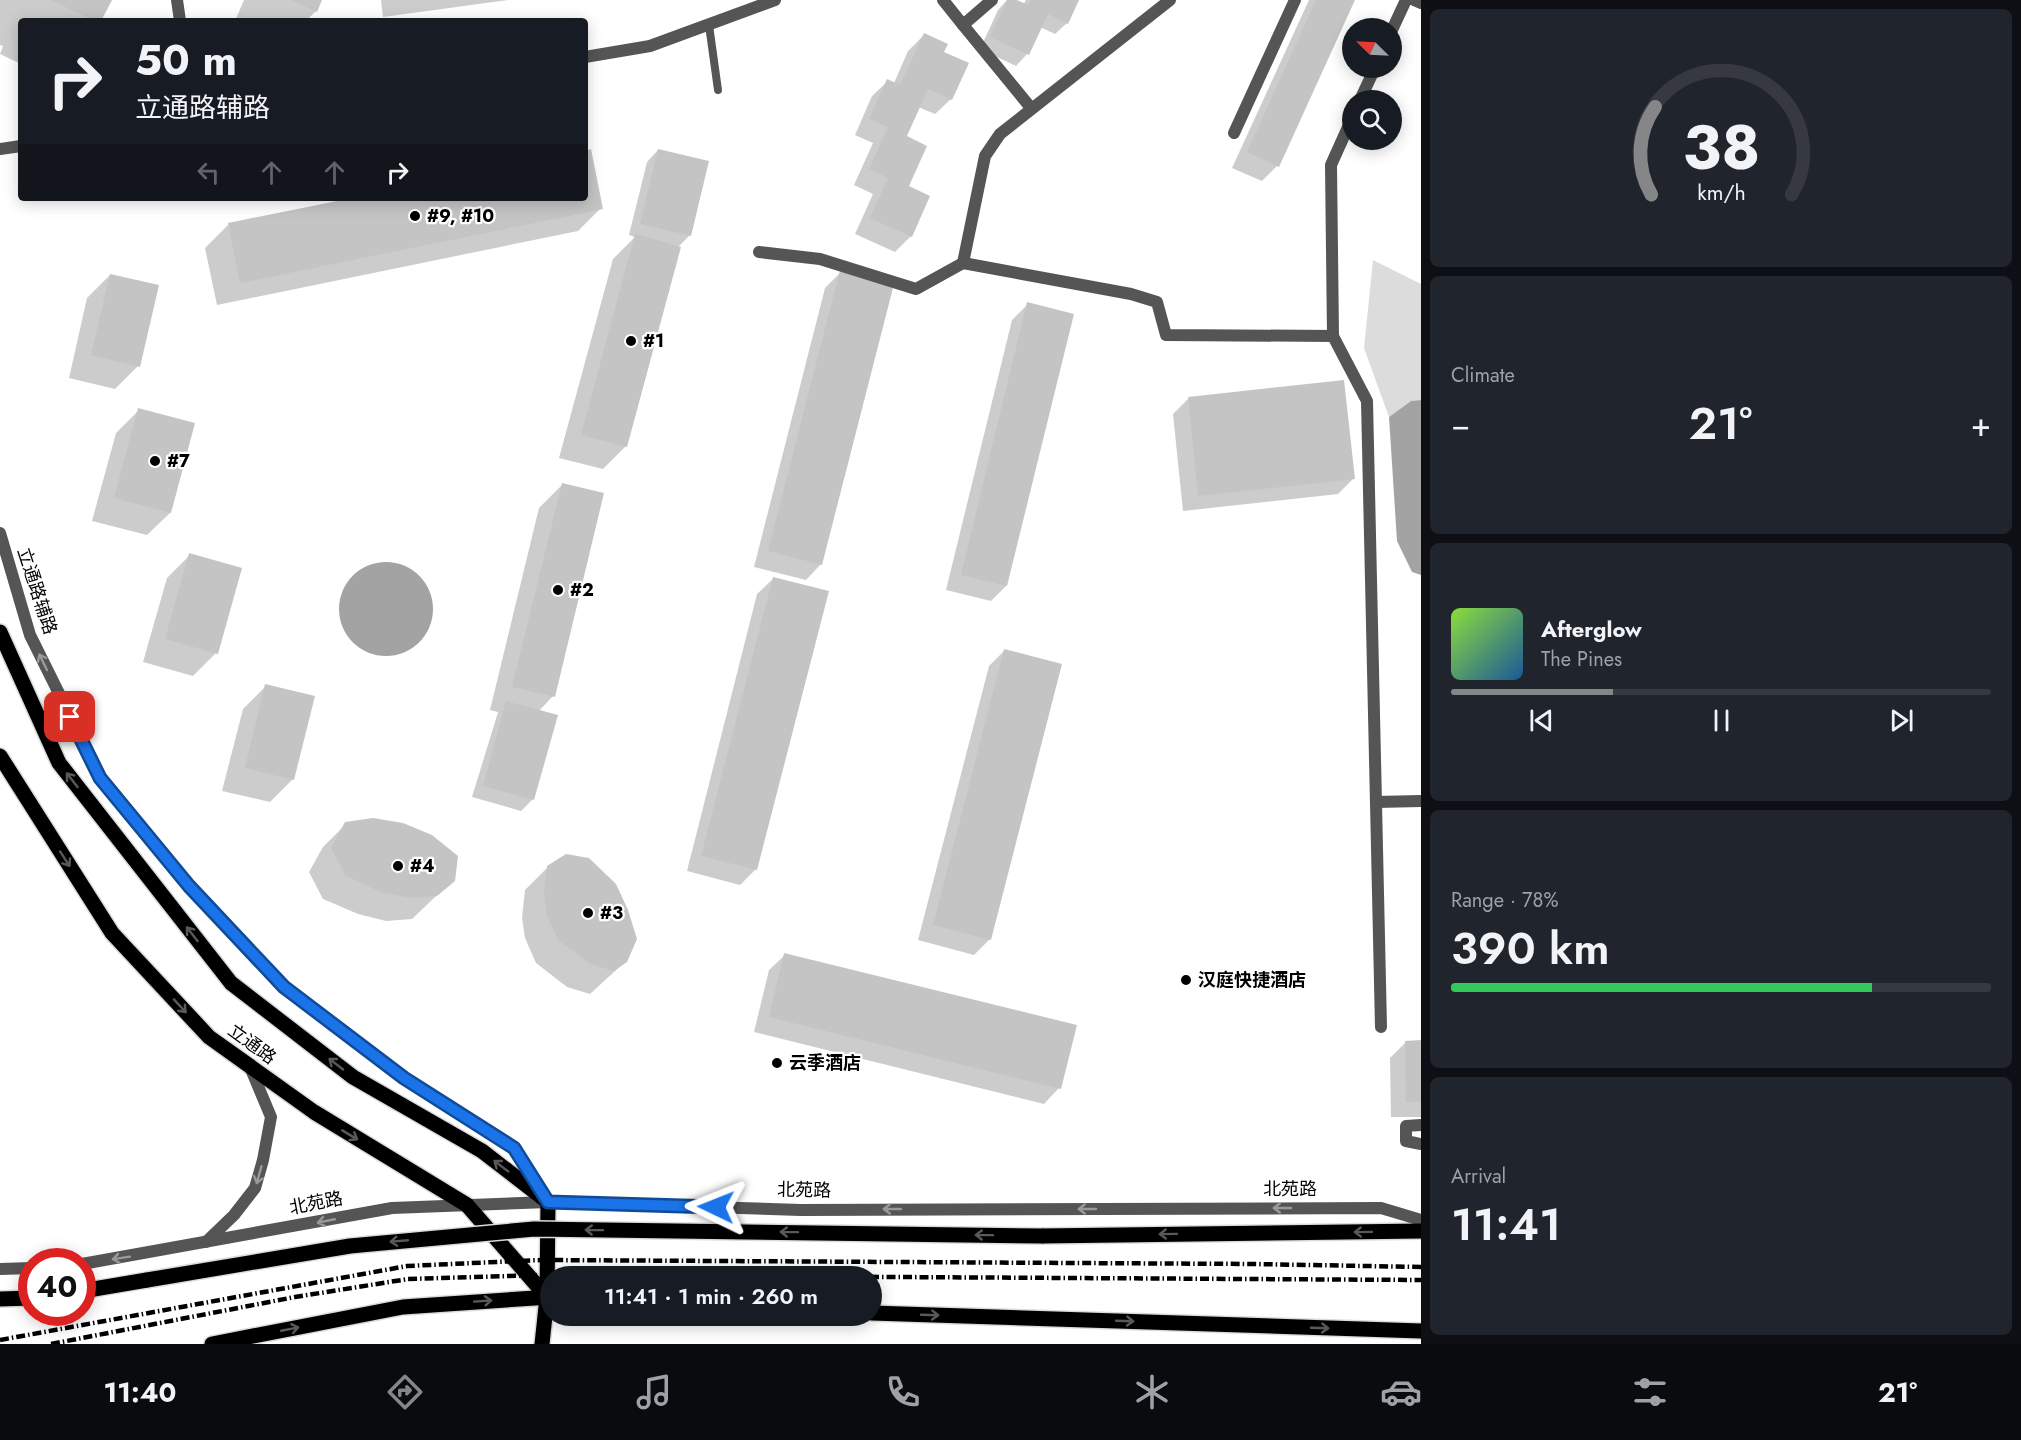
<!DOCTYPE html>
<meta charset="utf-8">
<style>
:root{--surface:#171b24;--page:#20242c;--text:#f1f3f6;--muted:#9ea1a6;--line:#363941;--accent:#858687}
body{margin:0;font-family:Jost,"Noto Sans SC",sans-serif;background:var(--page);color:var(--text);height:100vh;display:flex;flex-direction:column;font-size:22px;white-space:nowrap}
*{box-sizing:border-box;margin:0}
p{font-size:20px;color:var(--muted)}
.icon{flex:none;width:33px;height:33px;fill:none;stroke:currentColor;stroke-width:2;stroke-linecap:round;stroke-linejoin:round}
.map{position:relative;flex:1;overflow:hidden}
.panel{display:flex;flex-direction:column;gap:9px;padding:9px;background:#0d0f14;width:600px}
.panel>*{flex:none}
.guide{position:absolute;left:18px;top:18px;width:570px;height:183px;border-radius:6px;box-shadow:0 3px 15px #0003;background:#171b24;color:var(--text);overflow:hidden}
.needle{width:39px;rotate:294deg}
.fabs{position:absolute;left:1342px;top:18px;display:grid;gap:12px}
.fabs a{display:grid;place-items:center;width:60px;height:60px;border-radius:50%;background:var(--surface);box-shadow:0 3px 15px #0003;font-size:30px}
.speed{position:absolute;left:18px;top:1248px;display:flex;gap:12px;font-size:30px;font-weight:700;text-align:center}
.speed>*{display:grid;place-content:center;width:78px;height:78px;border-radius:50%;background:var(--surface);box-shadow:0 3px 15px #0003;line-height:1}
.speed .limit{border:9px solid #d22;background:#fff;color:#111}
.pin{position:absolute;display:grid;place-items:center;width:51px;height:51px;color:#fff;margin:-26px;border-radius:12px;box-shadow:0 3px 9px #0006}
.me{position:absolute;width:66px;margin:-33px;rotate:272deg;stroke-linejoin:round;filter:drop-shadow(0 0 4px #0008)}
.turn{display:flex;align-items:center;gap:21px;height:126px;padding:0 18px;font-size:27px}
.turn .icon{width:78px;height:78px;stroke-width:2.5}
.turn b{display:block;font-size:42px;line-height:51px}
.lanes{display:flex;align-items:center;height:57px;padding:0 18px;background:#0003;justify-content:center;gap:30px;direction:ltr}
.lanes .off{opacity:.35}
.big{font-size:45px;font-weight:600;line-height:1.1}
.panel .tile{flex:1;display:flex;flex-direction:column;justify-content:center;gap:9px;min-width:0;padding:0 21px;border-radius:9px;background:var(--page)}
.panel .dial{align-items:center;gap:0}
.dial svg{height:156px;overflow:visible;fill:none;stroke:var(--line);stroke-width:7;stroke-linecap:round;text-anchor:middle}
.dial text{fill:var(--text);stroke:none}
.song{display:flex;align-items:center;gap:18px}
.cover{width:72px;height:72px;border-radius:9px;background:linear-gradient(135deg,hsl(90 70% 55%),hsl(210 70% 35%))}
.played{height:6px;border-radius:3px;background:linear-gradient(90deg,var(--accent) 30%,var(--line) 30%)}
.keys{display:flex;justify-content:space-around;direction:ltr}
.heat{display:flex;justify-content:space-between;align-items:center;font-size:33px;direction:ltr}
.charge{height:9px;border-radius:4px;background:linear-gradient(90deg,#34c759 78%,var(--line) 0)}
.trip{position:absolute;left:540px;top:1266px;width:342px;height:60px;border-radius:30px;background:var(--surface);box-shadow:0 3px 15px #0003;font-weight:600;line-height:60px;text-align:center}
.dock{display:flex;height:96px;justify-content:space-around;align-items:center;background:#090b0e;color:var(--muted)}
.dock .icon{width:42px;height:42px}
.dock .current{color:var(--accent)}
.dock b{font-size:27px;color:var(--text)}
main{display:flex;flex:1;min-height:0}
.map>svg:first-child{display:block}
</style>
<main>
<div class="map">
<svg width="1421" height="1344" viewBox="0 0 1421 1344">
<rect width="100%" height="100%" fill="#fff"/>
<path fill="#dcdcdc" d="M1373,260L1421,284V400L1411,401L1389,417L1364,348Z"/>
<g fill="#a3a3a3">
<path d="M1421,400V575L1412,572L1397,541L1389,417L1411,401Z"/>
<circle cx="386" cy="609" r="47"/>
</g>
<g fill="#0003">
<path d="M0,0H110L100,21H21V64L0,54L3,46L0,45Z"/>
<path d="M244,0H321L316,11L306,21H235Z"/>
<path d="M381,0H508L383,17Z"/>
<path d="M1007,0L1023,5L1026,0H1077L1067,23L1055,34L1040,27L1027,54L1016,66L980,49L998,10Z"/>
<path d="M1309,0H1353L1277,166L1262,181L1232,168Z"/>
<path d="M924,35L942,53L951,99L935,114L918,107L905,137L911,236L895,252L855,234L873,194L854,185L873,143L855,135L872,96L888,81L894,83L908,51Z"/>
<path d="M658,150L690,235L679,246L626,446L603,469L559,458L613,259L635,237L629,235L647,162Z"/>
<path d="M585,152L601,208L578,231L217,305L205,248L228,225L360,198H585Z"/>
<path d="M841,272L821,564L806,580L754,567L825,288Z"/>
<path d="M110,275L138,366L115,389L69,378L87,298Z"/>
<path d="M1028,304L1006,586L991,601L946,590L1012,320Z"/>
<path d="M1188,399L1353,479L1338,494L1183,511L1173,414Z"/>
<path d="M139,410L170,513L147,535L92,521L116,433Z"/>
<path d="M562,485L553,696L538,712L533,799L521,811L472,797L498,712L490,710L539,508Z"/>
<path d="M190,555L216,653L193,676L143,662L167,578Z"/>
<path d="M773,579L756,869L740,885L687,871L757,594Z"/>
<path d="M1005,650L990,939L974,955L918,940L989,666Z"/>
<path d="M266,686L293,779L270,802L222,791L243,709Z"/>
<path d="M346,824L453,880L412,919L386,921L358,914L323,899L309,872L323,847Z"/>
<path d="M548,867L626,961L590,994L567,987L536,963L525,938L522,918L525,890Z"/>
<path d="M785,955L1059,1088L1044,1104L754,1032L769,970Z"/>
<path d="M1406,1042H1421V1117H1391L1390,1058Z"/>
</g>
<g fill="#c4c4c4">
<path d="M51,0H112L101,21H95Z"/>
<path d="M291,0H322L317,12Z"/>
<path d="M1007,0H1017L1028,5L1031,0H1079L1068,24L1048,14L1029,55L990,37Z"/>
<path d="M1316,0H1355L1279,167L1247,152Z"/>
<path d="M924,33L948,44L944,52L969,63L952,100L928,89L907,136L927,146L909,186L930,196L912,237L870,218L888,178L869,169L888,127L869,119L887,79L900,85Z"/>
<path d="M591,149L603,209L240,283L228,223L352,198H585V151Z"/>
<path d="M658,149L709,161L691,236L640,224Z"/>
<path d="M635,234L681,247L627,447L581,435Z"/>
<path d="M840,270L894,284L822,565L768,551Z"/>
<path d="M110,274L159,285L140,367L91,355Z"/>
<path d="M1027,302L1074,314L1007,586L961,575Z"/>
<path d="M1344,380L1355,479L1198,496L1188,397Z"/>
<path d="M138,408L195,423L171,513L114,498Z"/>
<path d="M562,483L604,493L555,697L512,687Z"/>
<path d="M189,553L242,568L218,654L165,639Z"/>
<path d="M773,577L829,591L757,870L701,856Z"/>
<path d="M1004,649L1062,664L991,940L933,925Z"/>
<path d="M265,684L315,696L294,780L245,768Z"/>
<path d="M506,701L558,715L534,800L483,786Z"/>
<path d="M373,818L403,823L432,835L458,856L455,881L437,896L410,898L381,892L346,876L331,848L345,822Z"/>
<path d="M566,854L589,858L616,884L628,910L637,939L627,962L614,971L590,964L558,940L547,915L544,894L547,866Z"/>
<path d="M784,953L1077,1025L1061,1089L769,1017Z"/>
<path d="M1421,1040V1102H1406L1405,1041Z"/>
</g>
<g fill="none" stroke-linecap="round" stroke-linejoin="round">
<defs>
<g id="primary">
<path d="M0,632L59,763L231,983L353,1077L482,1151L548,1202L547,1297L542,1344"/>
<path d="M0,756L112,933L209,1037L314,1112L467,1205L547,1297"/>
<path d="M1042,1236L1421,1231"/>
<path d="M82,1291L147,1280"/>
<path d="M0,1299L32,1298"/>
<path d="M872,1313L1421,1331"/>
<path d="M212,1344L403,1307L550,1297"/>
</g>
</defs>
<use href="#primary" stroke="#dbdbdb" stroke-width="18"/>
<path stroke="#555" stroke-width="8" d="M709,25L718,90"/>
<g stroke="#555" stroke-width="12">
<path d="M177,0L180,21"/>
<path d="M943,0L963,25L992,0"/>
<path d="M1170,0L1000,134L985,156L963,263L1131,294L1157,302L1166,335L1333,336L1331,165L1353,116"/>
<path d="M1414,0L1421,3"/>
<path d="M963,25L1031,108"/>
<path d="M1392,30L1406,0"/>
<path d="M1360,100L1375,68"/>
<path d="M1234,133L1295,0"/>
<path d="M759,252L820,259L916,289L963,263"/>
<path d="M1333,336L1367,401L1381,1027"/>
<path d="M0,533L30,635L101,778L189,886L284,987L404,1078L514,1148L544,1196"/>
<path d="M1376,802L1421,801"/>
<path d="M1421,1125L1406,1126V1141L1421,1144"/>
</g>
<g stroke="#555" stroke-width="12">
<path d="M585,57L650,46L775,0"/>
<path d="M0,149L21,146"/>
<path d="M206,1242L234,1215L255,1188L263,1160L271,1117L250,1067"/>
<path d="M82,1264L392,1208L548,1202L801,1210L1381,1208L1421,1220"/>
<path d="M0,1269L32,1268"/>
</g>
<use href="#primary" stroke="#000" stroke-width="15"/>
<g stroke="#000" stroke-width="4.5" stroke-dasharray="9 3 1.5 3" stroke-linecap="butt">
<path d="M0,1340L407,1266L541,1260L1253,1264L1421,1267"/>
<path d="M51,1344L295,1297L408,1279L543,1275L1421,1280"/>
</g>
<defs>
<path id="primary-bridge" d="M147,1280L350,1246L534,1229L1042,1236"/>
</defs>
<use href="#primary-bridge" stroke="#dbdbdb" stroke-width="18" stroke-linecap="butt"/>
<use href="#primary-bridge" stroke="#000" stroke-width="15"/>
</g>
<defs><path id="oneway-shaft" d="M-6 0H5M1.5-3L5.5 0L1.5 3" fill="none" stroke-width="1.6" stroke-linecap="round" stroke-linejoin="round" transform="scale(1.5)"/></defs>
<g stroke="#999">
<use href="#oneway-shaft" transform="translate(43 662) rotate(-116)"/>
<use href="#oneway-shaft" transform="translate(259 1175) rotate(106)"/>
<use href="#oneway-shaft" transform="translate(1282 1208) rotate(180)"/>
<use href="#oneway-shaft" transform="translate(892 1209) rotate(180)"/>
<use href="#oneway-shaft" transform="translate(1087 1209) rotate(180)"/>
<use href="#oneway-shaft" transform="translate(326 1221) rotate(169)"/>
<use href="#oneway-shaft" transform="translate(121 1258) rotate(171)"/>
</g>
<g stroke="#595959">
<use href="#oneway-shaft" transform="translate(72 780) rotate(-128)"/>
<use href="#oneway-shaft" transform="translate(65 859) rotate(57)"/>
<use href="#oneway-shaft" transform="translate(192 934) rotate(-128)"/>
<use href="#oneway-shaft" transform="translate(180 1006) rotate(47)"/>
<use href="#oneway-shaft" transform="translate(336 1064) rotate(-142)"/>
<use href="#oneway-shaft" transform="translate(350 1135) rotate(31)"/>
<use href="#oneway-shaft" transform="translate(501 1166) rotate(-143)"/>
<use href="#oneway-shaft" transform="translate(594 1230) rotate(-179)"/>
<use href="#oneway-shaft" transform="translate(789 1232) rotate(-179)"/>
<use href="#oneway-shaft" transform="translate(1363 1232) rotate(179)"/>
<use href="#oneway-shaft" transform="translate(1168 1234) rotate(179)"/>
<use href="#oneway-shaft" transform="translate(984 1235) rotate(-179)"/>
<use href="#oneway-shaft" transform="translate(399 1241) rotate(175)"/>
<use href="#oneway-shaft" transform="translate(483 1301) rotate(-4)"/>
<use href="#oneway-shaft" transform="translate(930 1315) rotate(2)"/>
<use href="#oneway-shaft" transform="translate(1125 1321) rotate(2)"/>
<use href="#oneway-shaft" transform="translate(1320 1328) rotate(2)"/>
<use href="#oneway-shaft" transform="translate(290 1329) rotate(-11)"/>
</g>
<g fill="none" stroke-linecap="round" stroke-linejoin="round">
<defs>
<path id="route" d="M70,717L100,778L189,886L284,987L404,1078L514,1148L548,1202L716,1207"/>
</defs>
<use href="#route" stroke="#114b97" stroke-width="15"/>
<use href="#route" stroke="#1a73e8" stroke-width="10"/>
</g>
<g fill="#000" stroke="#fff" stroke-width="2">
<circle cx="415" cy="216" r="6"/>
<circle cx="631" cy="341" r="6"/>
<circle cx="155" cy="461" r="6"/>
<circle cx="558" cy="590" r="6"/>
<circle cx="398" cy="866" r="6"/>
<circle cx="588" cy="913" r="6"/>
<circle cx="1186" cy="980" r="6"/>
<circle cx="777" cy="1063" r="6"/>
</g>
<g text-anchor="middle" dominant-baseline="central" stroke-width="4.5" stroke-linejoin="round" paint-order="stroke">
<g font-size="18" font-weight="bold" fill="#000" stroke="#fff" text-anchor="start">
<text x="427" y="216">#9, #10</text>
<text x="643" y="341">#1</text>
<text x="167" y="461">#7</text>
<text x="570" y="590">#2</text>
<text x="410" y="866">#4</text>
<text x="600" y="913">#3</text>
<text x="1198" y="980">汉庭快捷酒店</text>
<text x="789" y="1063">云季酒店</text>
</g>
<g font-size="18" fill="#000" stroke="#fff">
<text transform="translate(37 591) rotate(72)">立通路辅路</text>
<text transform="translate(252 1044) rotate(36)">立通路</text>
<text x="1290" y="1189">北苑路</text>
<text transform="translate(804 1190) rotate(1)">北苑路</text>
<text transform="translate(316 1203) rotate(-11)">北苑路</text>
</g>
</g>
</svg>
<div class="fabs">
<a><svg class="needle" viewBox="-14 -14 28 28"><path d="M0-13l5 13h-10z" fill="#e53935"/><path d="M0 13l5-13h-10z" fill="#9ea1a6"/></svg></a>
<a><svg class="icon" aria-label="search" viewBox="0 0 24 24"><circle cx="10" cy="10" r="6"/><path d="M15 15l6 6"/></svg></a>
</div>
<div class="speed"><div class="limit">40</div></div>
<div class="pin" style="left:70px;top:717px;background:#d93025"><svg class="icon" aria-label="arrive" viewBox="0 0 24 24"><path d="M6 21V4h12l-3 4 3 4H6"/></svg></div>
<svg class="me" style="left:716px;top:1207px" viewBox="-20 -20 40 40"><path d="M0-17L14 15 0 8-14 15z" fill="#1a73e8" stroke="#fff" stroke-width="4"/></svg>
<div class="trip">11:41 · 1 min · 260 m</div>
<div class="guide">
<div class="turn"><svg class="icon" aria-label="right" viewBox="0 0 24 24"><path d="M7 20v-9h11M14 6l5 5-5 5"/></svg><div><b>50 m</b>立通路辅路</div></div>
<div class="lanes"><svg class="icon off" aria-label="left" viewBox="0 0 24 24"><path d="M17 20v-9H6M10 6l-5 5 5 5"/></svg><svg class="icon off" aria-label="ahead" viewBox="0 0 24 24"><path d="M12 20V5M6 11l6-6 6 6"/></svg><svg class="icon off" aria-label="ahead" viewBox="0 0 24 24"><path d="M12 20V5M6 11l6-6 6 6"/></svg><svg class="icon" aria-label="right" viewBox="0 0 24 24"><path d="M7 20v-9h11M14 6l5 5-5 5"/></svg></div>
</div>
</div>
<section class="panel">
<div class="tile dial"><svg viewBox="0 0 100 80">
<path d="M14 69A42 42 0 1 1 86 69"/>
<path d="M14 69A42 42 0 0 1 16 24" stroke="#858687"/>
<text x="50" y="56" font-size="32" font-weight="700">38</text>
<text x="50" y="72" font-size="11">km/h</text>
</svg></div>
<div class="tile"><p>Climate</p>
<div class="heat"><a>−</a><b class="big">21°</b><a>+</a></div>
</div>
<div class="tile">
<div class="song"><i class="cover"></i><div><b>Afterglow</b><p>The Pines</p></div></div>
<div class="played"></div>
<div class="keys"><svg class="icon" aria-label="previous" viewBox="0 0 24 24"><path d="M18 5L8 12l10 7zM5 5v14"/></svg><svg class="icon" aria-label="pause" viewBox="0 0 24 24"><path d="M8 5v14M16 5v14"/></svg><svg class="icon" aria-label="next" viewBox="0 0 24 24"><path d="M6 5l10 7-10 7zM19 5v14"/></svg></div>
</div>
<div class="tile"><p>Range · 78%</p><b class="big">390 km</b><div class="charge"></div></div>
<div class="tile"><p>Arrival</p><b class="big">11:41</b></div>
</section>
</main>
<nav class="dock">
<b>11:40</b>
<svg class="icon current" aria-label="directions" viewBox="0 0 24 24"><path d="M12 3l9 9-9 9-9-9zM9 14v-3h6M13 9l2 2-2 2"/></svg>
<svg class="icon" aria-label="music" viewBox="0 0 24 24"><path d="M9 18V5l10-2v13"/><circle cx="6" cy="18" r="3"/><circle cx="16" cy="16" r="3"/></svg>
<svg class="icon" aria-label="phone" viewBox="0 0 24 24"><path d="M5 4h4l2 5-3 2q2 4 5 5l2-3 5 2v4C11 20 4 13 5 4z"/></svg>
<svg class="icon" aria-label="climate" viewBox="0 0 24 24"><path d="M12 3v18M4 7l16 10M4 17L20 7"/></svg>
<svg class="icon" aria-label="car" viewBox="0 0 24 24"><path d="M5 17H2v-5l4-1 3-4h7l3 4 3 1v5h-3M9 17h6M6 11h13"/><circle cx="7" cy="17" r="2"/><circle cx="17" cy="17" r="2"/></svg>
<svg class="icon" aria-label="filters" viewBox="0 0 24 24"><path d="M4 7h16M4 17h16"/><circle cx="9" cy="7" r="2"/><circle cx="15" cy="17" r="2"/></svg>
<b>21°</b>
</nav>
